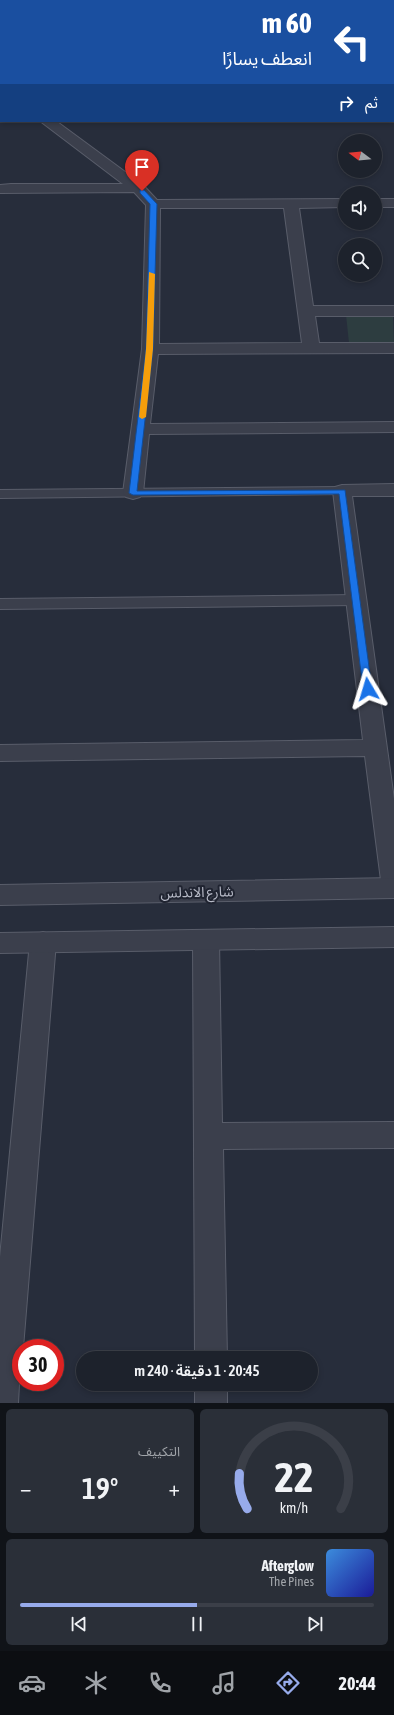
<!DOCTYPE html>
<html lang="ar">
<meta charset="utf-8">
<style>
:root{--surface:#1d222c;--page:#2a2f38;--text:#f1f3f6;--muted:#a0a4a9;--line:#3b3f48;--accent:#97abeb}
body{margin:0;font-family:"Asap Condensed","Noto Sans Arabic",sans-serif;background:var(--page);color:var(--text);direction:rtl;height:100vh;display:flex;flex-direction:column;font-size:15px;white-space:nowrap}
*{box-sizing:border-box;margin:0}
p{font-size:13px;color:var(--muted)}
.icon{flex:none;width:22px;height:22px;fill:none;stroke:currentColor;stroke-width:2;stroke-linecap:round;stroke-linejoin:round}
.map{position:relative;height:1403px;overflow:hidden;direction:ltr}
.panel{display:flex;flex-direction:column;gap:6px;padding:6px;background:#101318;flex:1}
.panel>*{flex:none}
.hud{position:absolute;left:0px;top:0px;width:394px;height:122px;box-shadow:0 2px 6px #0003,0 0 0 1px var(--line);direction:rtl;background:#1a4fa0;color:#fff;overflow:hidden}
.needle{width:26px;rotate:286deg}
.buttons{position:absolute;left:338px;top:134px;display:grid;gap:8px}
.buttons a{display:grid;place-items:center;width:44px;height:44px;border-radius:50%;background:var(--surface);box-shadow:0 2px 6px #0003,0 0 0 1px var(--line);font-size:20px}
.speed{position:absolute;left:12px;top:1339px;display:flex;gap:8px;font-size:20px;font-weight:700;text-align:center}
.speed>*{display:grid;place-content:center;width:52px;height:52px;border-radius:50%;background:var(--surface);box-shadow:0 2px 6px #0003,0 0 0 1px var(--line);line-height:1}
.speed .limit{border:6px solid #d22;background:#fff;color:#111}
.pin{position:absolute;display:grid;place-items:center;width:34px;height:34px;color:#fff;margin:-41px -17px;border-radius:50% 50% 50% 0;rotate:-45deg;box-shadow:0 0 4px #0007}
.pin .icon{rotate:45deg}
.me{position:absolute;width:44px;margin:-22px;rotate:353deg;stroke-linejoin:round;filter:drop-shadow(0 0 3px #0008)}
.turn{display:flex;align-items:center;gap:14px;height:84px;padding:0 16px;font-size:18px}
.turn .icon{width:52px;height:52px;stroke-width:2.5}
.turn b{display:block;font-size:28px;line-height:34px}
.then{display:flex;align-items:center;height:38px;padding:0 16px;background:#0003;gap:8px;font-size:15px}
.big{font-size:30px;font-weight:600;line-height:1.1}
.panel .card{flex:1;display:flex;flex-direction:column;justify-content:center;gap:6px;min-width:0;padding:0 14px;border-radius:6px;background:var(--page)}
.panel .dial{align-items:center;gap:0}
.dial svg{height:104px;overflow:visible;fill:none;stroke:var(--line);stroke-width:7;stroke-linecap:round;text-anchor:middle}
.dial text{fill:var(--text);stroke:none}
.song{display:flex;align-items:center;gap:12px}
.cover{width:48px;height:48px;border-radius:6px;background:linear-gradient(135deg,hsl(210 70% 55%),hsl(240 70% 35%))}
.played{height:4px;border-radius:2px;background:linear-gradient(90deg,var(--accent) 50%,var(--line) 50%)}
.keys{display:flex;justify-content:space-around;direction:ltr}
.heat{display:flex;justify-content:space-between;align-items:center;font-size:22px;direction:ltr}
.panel .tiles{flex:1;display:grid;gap:6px;grid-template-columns:1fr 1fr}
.card:last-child{grid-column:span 2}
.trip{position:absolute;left:76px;top:1351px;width:242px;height:40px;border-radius:20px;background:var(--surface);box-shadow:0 2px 6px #0003,0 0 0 1px var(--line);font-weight:600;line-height:40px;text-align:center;direction:rtl}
.dock{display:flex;height:64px;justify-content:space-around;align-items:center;background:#0c0e12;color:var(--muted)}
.dock .icon{width:28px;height:28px}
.dock .selected{color:var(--accent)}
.dock b{font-size:18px;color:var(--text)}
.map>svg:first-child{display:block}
</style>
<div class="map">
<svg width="394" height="1403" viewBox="0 0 394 1403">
<rect width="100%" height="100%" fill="#272d3b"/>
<path fill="#2d3d40" d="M346,315H393L394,343H349Z"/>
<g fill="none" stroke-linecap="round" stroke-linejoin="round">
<defs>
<g id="service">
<rect x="393" y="41" width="1" height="6"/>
<path d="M342,487L347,488L348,491L347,494L0,498V490Z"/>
<path d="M357,595L362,597L364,600L362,603L357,605L0,609V599Z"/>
</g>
<g id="minor">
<rect x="7" y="0" width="12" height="1"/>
<rect x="86" y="0" width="12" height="1"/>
<rect x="296" y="0" width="12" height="1"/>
<rect x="393" y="19" width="1" height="8"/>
<rect x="0" y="22" width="1" height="8"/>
<path d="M0,63H1L0,72Z"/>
<rect x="0" y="82" width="1" height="9"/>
<path d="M40,121H56L143,185L157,200L345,199V207L299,208L313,306H394V316H315L319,343H394V353L158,354L150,424L394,422V432L149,434L143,493L140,497L133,499L126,497L123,493L142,349L146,205L134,192L0,193V185L11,184H123ZM160,208H284L302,343L159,344Z"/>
<rect x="375" y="199" width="19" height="8"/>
<path d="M394,484V496H352L394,799V898L385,895L382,888L365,756L0,761V745L363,740L333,491L335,487L342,485Z"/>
<path d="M206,930L215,933L219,940L222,1123L394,1122V1148L223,1149L227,1358H195L193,940L197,933Z"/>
<path d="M43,932L52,935L56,942L23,1348H21L18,1403H0V1257L30,942L34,935Z"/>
<rect x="195" y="1384" width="32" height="19"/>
</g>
<g id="tertiary">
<path d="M394,878V898L0,905V885Z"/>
<path d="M394,927V947L0,953V933Z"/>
</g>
</defs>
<use href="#service" stroke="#595d6a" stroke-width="2"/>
<use href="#minor" stroke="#595d6a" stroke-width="2"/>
<use href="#tertiary" stroke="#595d6a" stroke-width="2"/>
<use href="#service" fill="#3b3f4c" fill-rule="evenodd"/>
<use href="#minor" fill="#3b3f4c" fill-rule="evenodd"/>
<use href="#tertiary" fill="#3b3f4c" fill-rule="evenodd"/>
</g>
<path fill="#1a73e8" stroke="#114b97" d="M140,190H144L157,204L153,349L137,491L345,490L372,689L371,691L368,692L363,689L339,494L133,495L129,493L146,349L150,204L140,193Z"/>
<path fill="#f59e0b" d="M149,272L155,274L153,349L146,417L142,419L139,417L146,349Z"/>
<g text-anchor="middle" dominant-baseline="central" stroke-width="4" stroke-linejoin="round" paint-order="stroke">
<g font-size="14" fill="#b7bac7" stroke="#202431">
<text transform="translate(197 892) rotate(-1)">شارع الاندلس</text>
</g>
</g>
</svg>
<div class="buttons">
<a><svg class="needle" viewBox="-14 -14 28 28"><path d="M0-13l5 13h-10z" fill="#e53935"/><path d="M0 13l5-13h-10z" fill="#a0a4a9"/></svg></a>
<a><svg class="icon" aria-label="sound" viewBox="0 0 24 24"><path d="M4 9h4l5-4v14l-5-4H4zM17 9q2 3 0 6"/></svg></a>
<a><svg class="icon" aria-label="search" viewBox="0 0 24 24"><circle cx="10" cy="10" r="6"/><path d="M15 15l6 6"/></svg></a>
</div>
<div class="speed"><div class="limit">30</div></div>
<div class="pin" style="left:142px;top:191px;background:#d93025"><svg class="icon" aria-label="arrive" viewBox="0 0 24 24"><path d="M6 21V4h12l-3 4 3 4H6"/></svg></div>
<svg class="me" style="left:368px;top:689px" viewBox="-20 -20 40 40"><path d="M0-17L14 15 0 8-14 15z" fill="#1a73e8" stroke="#fff" stroke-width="4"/></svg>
<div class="trip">20:45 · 1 دقيقة · 240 m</div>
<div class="hud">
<div class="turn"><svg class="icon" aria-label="left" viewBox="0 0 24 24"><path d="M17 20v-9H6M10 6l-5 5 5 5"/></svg><div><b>60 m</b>انعطف يسارًا</div></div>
<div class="then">ثم<svg class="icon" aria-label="right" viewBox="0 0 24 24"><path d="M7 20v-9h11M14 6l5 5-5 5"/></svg></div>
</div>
</div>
<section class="panel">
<div class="tiles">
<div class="card dial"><svg viewBox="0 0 100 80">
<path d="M14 69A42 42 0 1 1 86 69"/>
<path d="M14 69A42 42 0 0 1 8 42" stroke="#97abeb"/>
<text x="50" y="56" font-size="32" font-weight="700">22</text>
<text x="50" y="72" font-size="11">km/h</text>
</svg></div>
<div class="card"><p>التكييف</p>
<div class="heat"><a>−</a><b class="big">19°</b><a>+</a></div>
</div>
<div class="card">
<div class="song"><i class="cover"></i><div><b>Afterglow</b><p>The Pines</p></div></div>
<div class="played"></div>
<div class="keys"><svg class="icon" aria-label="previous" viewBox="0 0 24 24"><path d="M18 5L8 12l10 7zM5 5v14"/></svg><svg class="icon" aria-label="pause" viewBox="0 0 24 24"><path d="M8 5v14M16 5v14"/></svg><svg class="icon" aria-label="next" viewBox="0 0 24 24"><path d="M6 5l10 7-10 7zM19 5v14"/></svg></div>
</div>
</div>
</section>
<nav class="dock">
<b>20:44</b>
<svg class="icon selected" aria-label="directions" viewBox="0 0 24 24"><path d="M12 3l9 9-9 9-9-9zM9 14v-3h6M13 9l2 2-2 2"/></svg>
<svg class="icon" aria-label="music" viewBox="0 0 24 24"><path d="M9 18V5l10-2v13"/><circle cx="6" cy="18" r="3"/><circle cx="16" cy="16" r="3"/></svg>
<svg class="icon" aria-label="phone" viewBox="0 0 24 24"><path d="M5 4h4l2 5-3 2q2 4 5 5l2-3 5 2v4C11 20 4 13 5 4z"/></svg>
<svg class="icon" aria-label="climate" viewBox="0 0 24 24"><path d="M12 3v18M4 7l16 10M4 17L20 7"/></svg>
<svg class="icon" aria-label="car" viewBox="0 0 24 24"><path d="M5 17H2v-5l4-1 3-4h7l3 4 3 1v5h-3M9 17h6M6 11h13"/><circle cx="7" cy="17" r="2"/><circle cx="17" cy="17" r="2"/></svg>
</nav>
